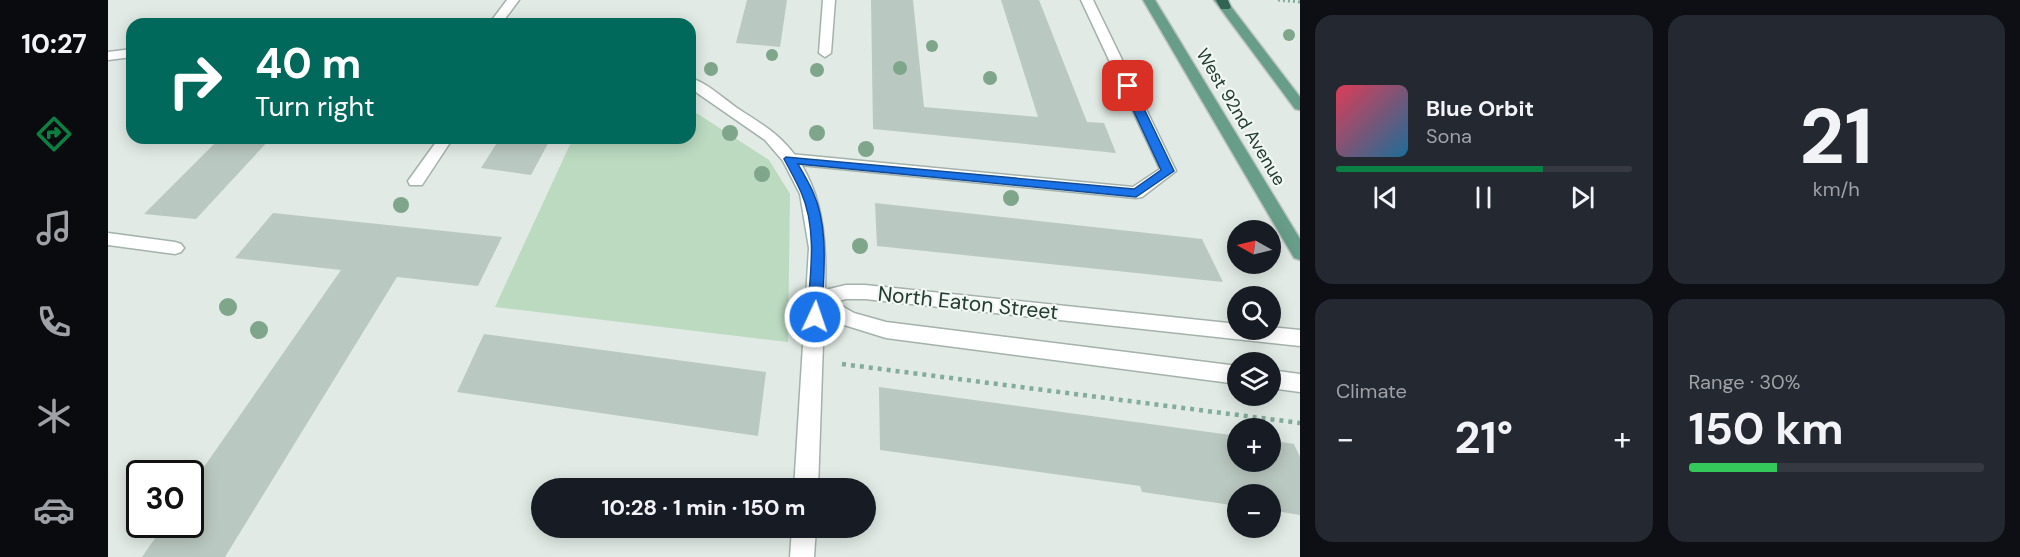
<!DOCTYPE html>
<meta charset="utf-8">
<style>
:root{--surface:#171b24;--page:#242831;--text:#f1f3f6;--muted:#9ea1a6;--line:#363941;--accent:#0b8043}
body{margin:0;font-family:"DM Sans",sans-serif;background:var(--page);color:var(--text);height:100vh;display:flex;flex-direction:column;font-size:22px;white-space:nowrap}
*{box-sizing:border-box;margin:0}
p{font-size:20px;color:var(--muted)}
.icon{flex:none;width:33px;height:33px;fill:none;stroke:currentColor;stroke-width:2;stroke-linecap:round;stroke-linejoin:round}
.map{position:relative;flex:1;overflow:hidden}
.panel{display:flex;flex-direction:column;gap:15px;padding:15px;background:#0d0f14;width:720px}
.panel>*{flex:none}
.top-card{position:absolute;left:18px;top:18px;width:570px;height:126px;border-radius:18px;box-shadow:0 3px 15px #0003;background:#00695c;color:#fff;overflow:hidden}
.needle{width:39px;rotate:278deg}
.buttons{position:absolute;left:1119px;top:220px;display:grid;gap:12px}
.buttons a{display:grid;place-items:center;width:54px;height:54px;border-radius:50%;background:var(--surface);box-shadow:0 3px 15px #0003;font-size:30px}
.speed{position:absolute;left:18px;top:460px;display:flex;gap:12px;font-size:30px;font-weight:700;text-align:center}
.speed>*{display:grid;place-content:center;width:78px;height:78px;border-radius:50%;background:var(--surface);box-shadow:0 3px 15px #0003;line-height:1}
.speed .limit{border:3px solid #111;border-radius:9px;background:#fff;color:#111}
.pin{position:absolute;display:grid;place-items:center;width:51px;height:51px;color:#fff;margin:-26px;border-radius:12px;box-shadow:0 3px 9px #0006}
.me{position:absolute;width:66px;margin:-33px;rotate:3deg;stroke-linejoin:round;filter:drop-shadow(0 0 4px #0008)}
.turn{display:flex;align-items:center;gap:21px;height:126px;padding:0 30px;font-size:27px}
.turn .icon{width:78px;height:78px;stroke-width:2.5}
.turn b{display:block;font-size:42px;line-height:51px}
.big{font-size:45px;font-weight:700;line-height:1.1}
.panel .widget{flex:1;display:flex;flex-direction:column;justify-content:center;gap:9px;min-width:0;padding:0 21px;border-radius:18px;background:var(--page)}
.panel .dial{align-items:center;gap:0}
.dial b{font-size:78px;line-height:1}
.song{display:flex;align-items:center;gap:18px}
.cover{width:72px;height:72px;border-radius:9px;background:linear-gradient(135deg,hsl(350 70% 55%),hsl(200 70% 35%))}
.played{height:6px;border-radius:3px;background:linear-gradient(90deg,var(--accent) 70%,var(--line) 70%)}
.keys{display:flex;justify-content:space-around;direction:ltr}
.heat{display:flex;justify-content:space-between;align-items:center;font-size:33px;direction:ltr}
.charge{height:9px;border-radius:4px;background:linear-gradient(90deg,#34c759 30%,var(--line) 0)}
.panel .tiles{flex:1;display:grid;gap:15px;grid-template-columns:repeat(2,1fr)}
.trip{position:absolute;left:423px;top:478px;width:345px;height:60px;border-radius:30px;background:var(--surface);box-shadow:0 3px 15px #0003;font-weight:700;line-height:60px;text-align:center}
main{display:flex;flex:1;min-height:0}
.tab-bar{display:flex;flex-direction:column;width:108px;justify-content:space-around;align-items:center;background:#090b0e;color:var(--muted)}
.tab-bar .icon{width:42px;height:42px}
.tab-bar .active{color:var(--accent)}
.tab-bar b{font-size:27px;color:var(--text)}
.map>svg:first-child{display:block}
</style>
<main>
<nav class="tab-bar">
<b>10:27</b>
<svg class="icon active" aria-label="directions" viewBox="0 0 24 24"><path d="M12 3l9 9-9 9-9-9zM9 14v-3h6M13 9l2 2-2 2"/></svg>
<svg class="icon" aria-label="music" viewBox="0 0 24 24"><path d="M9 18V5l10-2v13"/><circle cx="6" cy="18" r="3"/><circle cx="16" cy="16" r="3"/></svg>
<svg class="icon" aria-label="phone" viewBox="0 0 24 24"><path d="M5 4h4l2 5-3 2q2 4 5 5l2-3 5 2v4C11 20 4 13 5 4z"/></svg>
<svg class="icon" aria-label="climate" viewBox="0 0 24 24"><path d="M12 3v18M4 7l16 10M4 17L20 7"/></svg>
<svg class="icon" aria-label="car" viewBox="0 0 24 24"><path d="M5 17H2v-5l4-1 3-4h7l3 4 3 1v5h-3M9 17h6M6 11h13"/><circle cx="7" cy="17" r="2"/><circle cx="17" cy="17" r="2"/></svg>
</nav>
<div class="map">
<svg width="1192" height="557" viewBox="0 0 1192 557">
<rect width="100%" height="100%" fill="#e1eae5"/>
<path fill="#bbdac0" d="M582,109L661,160L682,194L680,342L387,307L465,138H582Z"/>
<g fill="#b9c8c0">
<path d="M639,0H679L672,47L628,43Z"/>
<path d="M763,0H805L816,107L930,117L893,0H931L979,122L996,123L1008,153L765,129Z"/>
<path d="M112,138H163L88,219L36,214Z"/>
<path d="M392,138H443L423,175L373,168Z"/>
<path d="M767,203L1094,239L1115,282L769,246Z"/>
<path d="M165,213L394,237L370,286L289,277L117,557H34L56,525H82V487L233,270L127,258Z"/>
<path d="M376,334L658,372L650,436L349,392Z"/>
<path d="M771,387L1130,436V462H1162V440L1186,444L1192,457V515L1162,510V495H1130V506L1034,492L1032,486L772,450Z"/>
</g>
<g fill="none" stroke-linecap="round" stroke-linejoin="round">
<defs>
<g id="lane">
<path d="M399,0H411L393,24H381Z"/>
<path d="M715,0H727L723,53L717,57L711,53Z"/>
<path d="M973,0H985L1068,171L1034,197L1028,198L682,164L674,159L682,154L1025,187L1052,169Z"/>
<path d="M331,138H345L314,185H302L300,181Z"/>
<path d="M0,233L67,242L73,244L76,248L73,252L67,254L0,245Z"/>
</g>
<g id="street">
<path d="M24,49V57L0,60V52Z"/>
<path d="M582,78C598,82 615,98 629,108C641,116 655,124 667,134C714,174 719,233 717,290L738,285H757L1130,324V330H1162V327L1192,330V346L757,299H738L727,302L746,313L778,322L1130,366V384L778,338L733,324L716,314L710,489H686L701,248L692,194L675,161L657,140L582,88Z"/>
<path d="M1162,370L1192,374V392L1162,388Z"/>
<path d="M684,528H708L706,557H682Z"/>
</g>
<g id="primary">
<path d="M1035,0H1047L1192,239V260L1186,258Z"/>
<path d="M1106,0H1118L1192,97V110L1187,109Z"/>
</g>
<path id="highway" d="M1108,0H1120L1123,7L1121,9H1113Z"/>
</defs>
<use href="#lane" stroke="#a4b2ab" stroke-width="3"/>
<use href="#street" stroke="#a4b2ab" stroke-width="3"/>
<use href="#primary" stroke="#bdc4c1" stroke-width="3"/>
<use href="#highway" stroke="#bdc4c1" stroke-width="3"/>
<path stroke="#83ac9a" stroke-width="3" stroke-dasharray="2 3" stroke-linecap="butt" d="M1170,0L1192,2"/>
<path stroke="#83ac9a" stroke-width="4.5" stroke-dasharray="4 5" stroke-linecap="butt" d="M734,364L1192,423"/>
<use href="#lane" fill="#fff" fill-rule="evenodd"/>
<use href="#street" fill="#fff" fill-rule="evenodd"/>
<use href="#primary" fill="#689d89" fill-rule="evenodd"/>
<use href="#highway" fill="#306453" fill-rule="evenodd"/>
</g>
<g fill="#7fa68a">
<circle cx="1181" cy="35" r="6"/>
<circle cx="824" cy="46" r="6"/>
<circle cx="664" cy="55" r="6"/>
<circle cx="792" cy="68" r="7"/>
<circle cx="603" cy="69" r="7"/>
<circle cx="709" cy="70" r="7"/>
<circle cx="882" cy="78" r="7"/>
<circle cx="622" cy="133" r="8"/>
<circle cx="709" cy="133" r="8"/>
<circle cx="758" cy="149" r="8"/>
<circle cx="654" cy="174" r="8"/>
<circle cx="903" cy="198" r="8"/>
<circle cx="293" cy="205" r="8"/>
<circle cx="752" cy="246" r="8"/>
<circle cx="120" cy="307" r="9"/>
<circle cx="151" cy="330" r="9"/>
</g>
<path fill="#1a73e8" stroke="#114b97" stroke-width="1.5" d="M1020,82L1025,86L1066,171L1028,197L690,164C695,173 701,183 705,192C722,230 715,277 714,317L712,321H702L699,317C702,277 710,230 693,192C688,181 682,170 676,159L678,157L1026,189L1053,170L1014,86Z"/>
<g text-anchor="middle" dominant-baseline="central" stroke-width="4.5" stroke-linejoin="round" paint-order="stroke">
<g font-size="18" fill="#223a31" stroke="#f1f7f3">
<text transform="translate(1133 117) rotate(59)">West 92nd Avenue</text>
</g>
<g font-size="21" fill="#223a31" stroke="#f1f7f3">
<text transform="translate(860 303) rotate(6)">North Eaton Street</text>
</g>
</g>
</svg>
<div class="buttons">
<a><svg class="needle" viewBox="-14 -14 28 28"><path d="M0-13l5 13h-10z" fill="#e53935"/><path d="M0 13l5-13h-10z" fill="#9ea1a6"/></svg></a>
<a><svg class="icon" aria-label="search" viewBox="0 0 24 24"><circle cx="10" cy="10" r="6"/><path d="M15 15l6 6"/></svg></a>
<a><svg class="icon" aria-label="layers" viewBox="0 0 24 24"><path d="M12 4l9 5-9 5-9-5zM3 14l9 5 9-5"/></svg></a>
<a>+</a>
<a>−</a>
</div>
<div class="speed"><div class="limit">30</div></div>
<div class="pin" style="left:1020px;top:86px;background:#d93025"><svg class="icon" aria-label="arrive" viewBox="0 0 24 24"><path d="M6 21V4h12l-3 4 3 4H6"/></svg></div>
<svg class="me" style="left:707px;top:317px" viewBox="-20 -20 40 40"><circle r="17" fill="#1a73e8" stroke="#fff" stroke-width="3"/><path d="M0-11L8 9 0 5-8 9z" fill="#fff"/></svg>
<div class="trip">10:28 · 1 min · 150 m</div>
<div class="top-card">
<div class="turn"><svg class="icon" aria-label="right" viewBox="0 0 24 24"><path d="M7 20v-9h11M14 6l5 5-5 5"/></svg><div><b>40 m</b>Turn right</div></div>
</div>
</div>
<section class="panel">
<div class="tiles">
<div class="widget">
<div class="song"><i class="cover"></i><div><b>Blue Orbit</b><p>Sona</p></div></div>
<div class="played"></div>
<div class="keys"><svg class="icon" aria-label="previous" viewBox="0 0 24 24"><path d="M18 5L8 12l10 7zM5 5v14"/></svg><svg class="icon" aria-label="pause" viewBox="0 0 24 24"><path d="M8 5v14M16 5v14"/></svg><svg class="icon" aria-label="next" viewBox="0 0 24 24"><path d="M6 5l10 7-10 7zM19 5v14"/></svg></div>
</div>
<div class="widget dial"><b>21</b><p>km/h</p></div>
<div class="widget"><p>Climate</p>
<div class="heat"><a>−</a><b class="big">21°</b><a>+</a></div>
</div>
<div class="widget"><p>Range · 30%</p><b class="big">150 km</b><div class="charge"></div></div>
</div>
</section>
</main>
